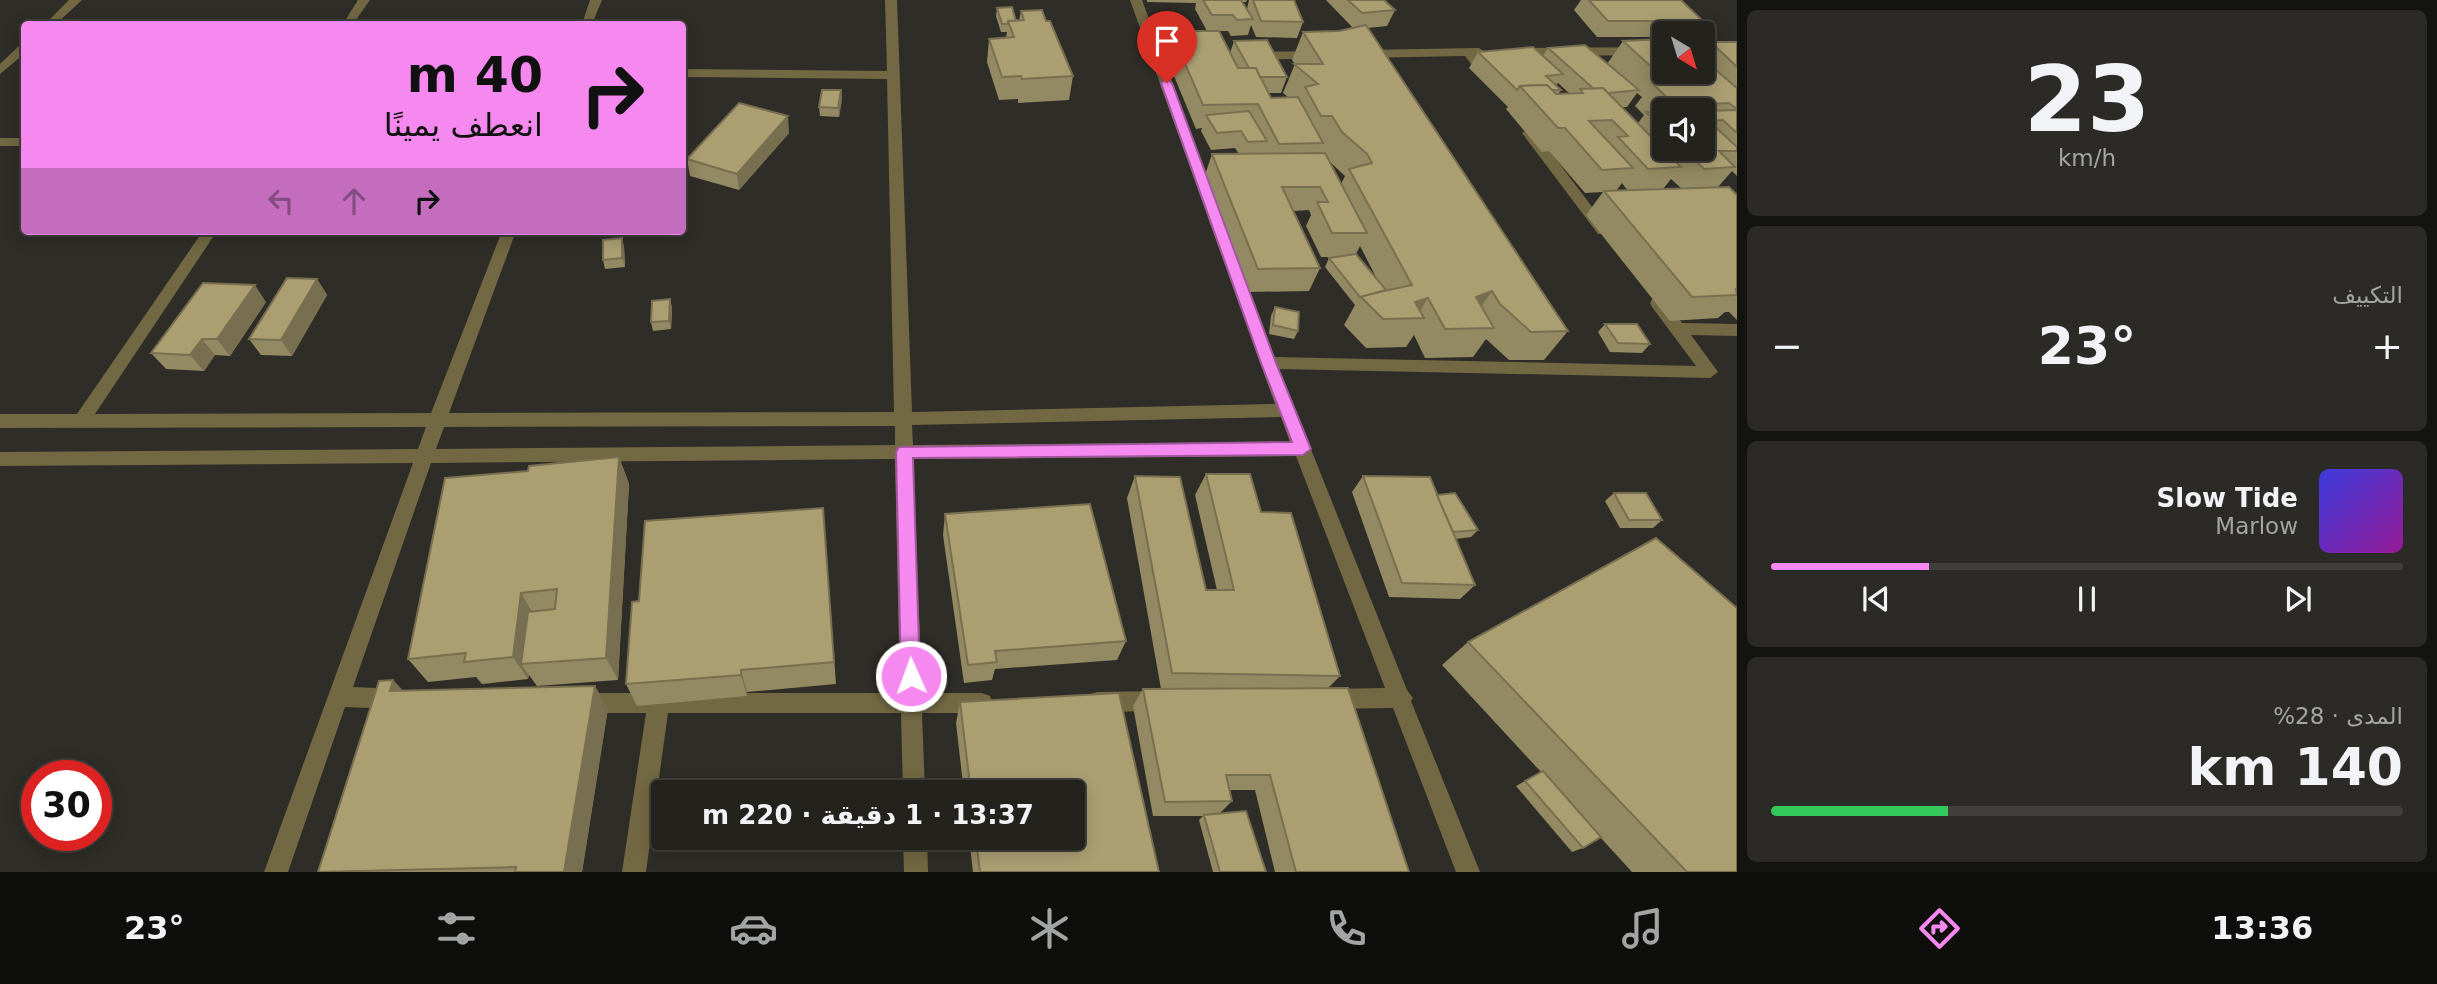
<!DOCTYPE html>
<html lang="ar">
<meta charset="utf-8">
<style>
:root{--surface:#23221d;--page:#2b2a26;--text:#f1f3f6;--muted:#a3a4a4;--line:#403f3b;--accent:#f589ef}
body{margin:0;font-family:"DejaVu Sans",Vazirmatn,sans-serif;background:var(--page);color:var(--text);direction:rtl;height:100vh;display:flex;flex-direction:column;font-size:26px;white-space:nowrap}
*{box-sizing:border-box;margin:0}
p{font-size:23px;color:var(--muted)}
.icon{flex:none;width:38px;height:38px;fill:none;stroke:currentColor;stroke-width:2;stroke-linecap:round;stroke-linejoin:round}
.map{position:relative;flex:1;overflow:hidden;direction:ltr}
.sheet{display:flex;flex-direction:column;gap:10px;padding:10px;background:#131310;width:700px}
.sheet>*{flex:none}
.banner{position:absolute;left:21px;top:21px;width:665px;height:214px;border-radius:7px;box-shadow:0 4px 18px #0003,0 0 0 2px var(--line);direction:rtl;background:#f589ef;color:#111;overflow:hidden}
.needle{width:46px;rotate:142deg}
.controls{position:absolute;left:1652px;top:21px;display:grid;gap:14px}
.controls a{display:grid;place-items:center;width:63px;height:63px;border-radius:7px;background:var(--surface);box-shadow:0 4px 18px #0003,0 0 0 2px var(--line);font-size:35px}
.speed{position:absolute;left:21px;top:760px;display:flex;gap:14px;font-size:35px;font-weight:700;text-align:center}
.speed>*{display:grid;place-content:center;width:91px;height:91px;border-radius:50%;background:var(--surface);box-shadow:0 4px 18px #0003,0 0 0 2px var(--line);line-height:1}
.speed .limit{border:10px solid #d22;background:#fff;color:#111}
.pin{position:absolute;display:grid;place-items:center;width:60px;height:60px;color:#fff;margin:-72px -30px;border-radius:50% 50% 50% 0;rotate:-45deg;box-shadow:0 0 7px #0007}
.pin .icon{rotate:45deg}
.me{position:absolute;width:77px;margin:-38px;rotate:358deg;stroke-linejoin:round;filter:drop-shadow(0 0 5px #0008)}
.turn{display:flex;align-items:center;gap:24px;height:147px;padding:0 28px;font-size:32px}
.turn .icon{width:91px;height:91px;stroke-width:2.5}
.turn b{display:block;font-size:49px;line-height:60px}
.lanes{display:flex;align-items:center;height:66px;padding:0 28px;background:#0003;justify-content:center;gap:35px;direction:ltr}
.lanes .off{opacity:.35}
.big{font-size:52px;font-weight:700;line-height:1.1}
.sheet .tile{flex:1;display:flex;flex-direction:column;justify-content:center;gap:10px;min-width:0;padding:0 24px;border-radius:10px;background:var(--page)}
.sheet .dial{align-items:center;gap:0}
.dial b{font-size:91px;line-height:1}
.song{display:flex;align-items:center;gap:21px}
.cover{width:84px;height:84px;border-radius:10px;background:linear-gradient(135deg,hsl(240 70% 55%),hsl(300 70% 35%))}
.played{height:7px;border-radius:4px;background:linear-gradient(90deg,var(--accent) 25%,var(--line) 25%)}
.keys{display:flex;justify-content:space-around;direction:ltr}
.heat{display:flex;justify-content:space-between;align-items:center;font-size:38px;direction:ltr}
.charge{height:10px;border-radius:5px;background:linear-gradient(90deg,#34c759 28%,var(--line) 0)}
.trip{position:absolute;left:651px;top:780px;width:434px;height:70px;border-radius:7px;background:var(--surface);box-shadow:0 4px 18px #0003,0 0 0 2px var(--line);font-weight:700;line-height:70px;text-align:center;direction:rtl}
.dock{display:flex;height:112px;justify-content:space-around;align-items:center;background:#0e0e0c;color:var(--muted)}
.dock .icon{width:49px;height:49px}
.dock .current{color:var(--accent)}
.dock b{font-size:32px;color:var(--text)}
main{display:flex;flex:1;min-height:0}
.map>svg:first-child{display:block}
</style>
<main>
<section class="sheet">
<div class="tile dial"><b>23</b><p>km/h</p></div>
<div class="tile"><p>التكييف</p>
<div class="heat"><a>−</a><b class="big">23°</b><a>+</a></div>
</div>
<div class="tile">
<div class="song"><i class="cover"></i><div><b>Slow Tide</b><p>Marlow</p></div></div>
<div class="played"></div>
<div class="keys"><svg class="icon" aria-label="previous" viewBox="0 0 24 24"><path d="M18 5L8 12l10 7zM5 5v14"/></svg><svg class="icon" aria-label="pause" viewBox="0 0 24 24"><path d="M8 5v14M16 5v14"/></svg><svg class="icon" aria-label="next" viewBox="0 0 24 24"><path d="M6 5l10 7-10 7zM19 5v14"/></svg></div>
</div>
<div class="tile"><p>المدى · 28%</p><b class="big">140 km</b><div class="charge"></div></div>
</section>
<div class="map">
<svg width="1737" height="872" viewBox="0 0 1737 872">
<rect width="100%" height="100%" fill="#2f2d27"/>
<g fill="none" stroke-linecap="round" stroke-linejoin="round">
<g fill="#726843" fill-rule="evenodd">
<path d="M69,0H82L56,24H45Z"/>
<path d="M358,0H370L353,24H343Z"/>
<path d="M590,0H602L592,24H582Z"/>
<path d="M885,0H897L912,412L1275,404L1130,0H1142L1274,357L1696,366L1652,307L1650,303L1652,299H1664L1682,323L1737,324V336L1691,335L1718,372L1710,378L1279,369L1407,690L1413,698L1411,701L1480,872H1456L1393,708L1328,709L1320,706L1317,699L1320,692L1328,689L1385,688L1296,456L913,459L922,693H982L990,696L993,703L990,710L982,713H922L925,793H903L901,713H668L646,872H622L646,713H583L575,710L572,703L575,696L583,693H900L895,459L431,463L353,687L397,689L405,692L408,699L405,706L397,709L345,707L288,872H264L413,463L0,466V452L418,449L426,427L0,428V414H77L203,231H217L95,414L431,413L502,231H516L449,413L894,412L887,79L682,77V69L887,71ZM1281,417L1290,442L913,445L912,425ZM895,426V445L436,449L444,427Z"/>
<path d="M20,45H24V54L0,74V64Z"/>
<path d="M1664,47V55L1514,56L1508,52L1514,48Z"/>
<path d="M1479,48L1485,52L1477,56L1493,77L1491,80H1483L1465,56L1360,58L1354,54L1360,50Z"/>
<path d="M1318,51L1322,52V58L1252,60L1246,56L1252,52Z"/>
<path d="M1529,129L1534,130L1608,228L1610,231L1608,234H1598L1522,133Z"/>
<rect x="0" y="138" width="24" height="8"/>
<path d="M1160,691L1168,694L1171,701L1168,708L1160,711L1097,712L1089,709L1086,702L1089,695L1097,692Z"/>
<path d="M903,838H927L928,872H904Z"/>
</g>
</g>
<g fill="#938962" fill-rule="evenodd">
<path d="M1147,0H1247L1246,2H1242L1247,9L1249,0H1294L1303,22L1297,38L1256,37L1251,25L1248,35L1231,36L1228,31H1219L1230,53L1234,41L1287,77L1281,93H1269L1271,98L1288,97L1283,93L1295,64L1292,60L1303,32L1339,31L1353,28L1326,0H1384L1395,10L1387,26L1368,28L1568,331L1544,360H1509L1486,339L1473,357L1425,358L1414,335L1406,347L1366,348L1344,325L1355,305L1325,267L1329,258L1339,257H1321L1306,226L1311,215L1309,210L1294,211L1320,268L1309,291L1248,292L1204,178L1212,154H1239L1235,148L1211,150L1201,131L1202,128L1196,129L1169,64L1173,47L1155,49L1141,27L1143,19L1178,39V41L1188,40L1190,31H1207L1195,9L1196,3L1147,2ZM1330,162L1345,176L1341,184ZM1360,246L1377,279L1356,254Z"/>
<path d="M1581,0H1681L1703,21L1694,33H1664V37H1597L1574,10Z"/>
<path d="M997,8L1016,21H1019L1021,11L1046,21L1073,76L1069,100L1018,103V99L999,100L987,62L989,39L1006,38L1007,32H1001L996,16Z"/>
<path d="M1623,41L1703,72V53L1711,42H1737V176L1732,171L1718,187L1737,195V320L1729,312H1725L1718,318L1670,321L1586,215L1603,192L1585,193L1549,151L1542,152L1506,109L1508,107L1469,68L1478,52L1543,56L1548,48L1607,64ZM1558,83L1569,93L1558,94L1561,90L1556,85ZM1637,93L1642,97L1635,106L1644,115L1638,123L1622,107H1627ZM1664,110H1703V149H1664ZM1671,179L1681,188L1663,189ZM1622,183L1628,191H1616Z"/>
<path d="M841,90L842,99L839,117L820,116L819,107Z"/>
<path d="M789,133L739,190L690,176L687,159Z"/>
<path d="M624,246L625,267L605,269L603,260Z"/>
<path d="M317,279L327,295L292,356L261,355L249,339Z"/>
<path d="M670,299L672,308L671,329L653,331L651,322Z"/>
<path d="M266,302L230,356L215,355L204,371L166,369L151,353Z"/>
<path d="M1275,307L1298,331L1294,339L1269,334L1271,316Z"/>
<path d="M1605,324L1650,344L1642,353L1610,352L1598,332Z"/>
<path d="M619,457L629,484L618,680L537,686L529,675L528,679L482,684L476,677L428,682L408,659Z"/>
<path d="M1206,474L1261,512L1340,676L1328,688L1409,872H1275L1255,790H1230L1232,801L1220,813L1266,872H1213L1199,820L1203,816H1153L1133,706L1143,689H1161L1127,498L1135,476L1206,590H1217L1195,495Z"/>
<path d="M1363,476L1437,495L1478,530L1471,537L1456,539L1475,585L1460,599L1389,597L1352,492Z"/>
<path d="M1614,493L1662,520L1653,528H1620L1605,501Z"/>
<path d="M823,508L836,684L747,692V696L637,706L626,684L639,601Z"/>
<path d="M945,514L1126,641L1117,660L995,669L992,680L964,683L943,535Z"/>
<path d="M1468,642L1737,872H1632L1600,837L1583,848L1572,852L1516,786L1541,772L1442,665Z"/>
<path d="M403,691L608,708L582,872H318Z"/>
<path d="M1119,693L1159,872H973L969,838H1073V793H964L956,723L960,702Z"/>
</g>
<g fill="#786f50">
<path d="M841,90L842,99L839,117L838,108Z"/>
<path d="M788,116L789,133L739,190L737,174Z"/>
<path d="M622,238L624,246L625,267L622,258Z"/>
<path d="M317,279L327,295L292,356L281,340Z"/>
<path d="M255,285L266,302L230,356L217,339Z"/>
<path d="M1492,291L1472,320L1476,297Z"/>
<path d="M1428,298L1415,319V302Z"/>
<path d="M670,299L672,308L671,329L669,321Z"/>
<path d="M202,339L215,355L204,371L190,355Z"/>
<path d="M619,457L629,484L618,680L606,658Z"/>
<path d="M521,593L535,617L521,664L529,675L528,679L513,657Z"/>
<path d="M741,670L747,692V696L741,675Z"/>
<path d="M393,680L414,702L390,691Z"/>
<path d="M595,686L608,708L582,872H564Z"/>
</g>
<g fill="#ab9f72" stroke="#786f50" stroke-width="2">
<path d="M1203,0H1241L1253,19L1237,20L1233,15H1212Z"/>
<path d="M1253,0H1294L1303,22L1261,21Z"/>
<path d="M1348,0H1384L1395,10L1362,13Z"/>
<path d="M1589,0H1681L1703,21H1608Z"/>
<path d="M1012,7L1016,21H1008V24H1002L997,8Z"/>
<path d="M1042,10L1046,21H1050L1073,76L1022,79L1021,76L1002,77L989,39L1014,37L1008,21L1024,20L1021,11Z"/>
<path d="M1164,17L1178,39L1157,40L1143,19Z"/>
<path d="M1366,25L1568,331L1531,332L1500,304L1492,291L1476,297L1494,328L1445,329L1428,298L1415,302L1424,318L1383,319L1360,296L1412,285L1349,169L1372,163L1367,154L1342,132L1332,116H1321L1305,87L1318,84L1294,64H1323L1303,32L1339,31Z"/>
<path d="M1190,31H1219L1238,68H1256L1271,98L1298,97L1323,143L1279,144L1258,104L1203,105L1175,41L1195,40Z"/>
<path d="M1664,39V72H1703V59L1737,88V109L1729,103L1676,106L1652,83L1668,82L1623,41Z"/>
<path d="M1267,40L1287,77H1260L1256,68H1249L1234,41Z"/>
<path d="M1711,42H1737V67Z"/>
<path d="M1585,45L1639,90L1608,93L1603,88L1594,89L1548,48Z"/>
<path d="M1533,47L1563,74L1546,76L1561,90H1552L1547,85L1520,86L1517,90L1478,52Z"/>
<path d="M1547,85L1556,94L1583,93L1580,89L1603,88L1681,167L1648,169L1618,137L1628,136L1612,120L1589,121L1633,168L1602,170L1565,128H1558L1520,86Z"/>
<path d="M822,90H841L838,108L819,107Z"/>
<path d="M739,103L788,116L737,174L687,159Z"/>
<path d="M1737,110V133L1723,120L1709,121L1737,147V151H1719L1735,167L1704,169L1684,149H1703V111Z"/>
<path d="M1249,111L1267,141L1248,142L1241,131L1217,133L1206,115Z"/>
<path d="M1646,112H1664V130Z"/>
<path d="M1325,153L1367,233H1332L1317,202H1328L1320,187H1282L1320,268L1258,269L1212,154Z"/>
<path d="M1729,187L1737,195V289H1736L1737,295L1692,297L1604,191Z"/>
<path d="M622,238V258L603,260V240Z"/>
<path d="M1356,254L1386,290L1360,297L1329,258Z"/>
<path d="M287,278L317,279L281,340L249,339Z"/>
<path d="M203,283L255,285L217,339H202L190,355L151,353Z"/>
<path d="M670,299L669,321L651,322L652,301Z"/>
<path d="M1275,307L1299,312L1298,331L1273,325Z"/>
<path d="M1605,324H1637L1650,344L1618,343Z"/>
<path d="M619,457L606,658L521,664L528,612L555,609L557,589L521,593L513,657L464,662L466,653L408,659L445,478L528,471L529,466Z"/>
<path d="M1206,474H1250L1261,512L1291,513L1340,676L1172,673L1135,476L1180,477L1206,590H1234Z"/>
<path d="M1363,476L1430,477L1475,585L1402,583Z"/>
<path d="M1455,493L1478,530L1453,532L1437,495Z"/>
<path d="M1614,493H1646L1662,520H1629Z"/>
<path d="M1090,504L1126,641L995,651L997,662L968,665L945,514Z"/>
<path d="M823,508L834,662L741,670V675L626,684L632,602L639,601L645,521Z"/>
<path d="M1656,538L1737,608V872H1687L1468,642Z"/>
<path d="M393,680L390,691L595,686L564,872H515L516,867L318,872L379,681Z"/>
<path d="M1348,688L1409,872H1296L1270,775H1226L1232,801L1165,802L1143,689Z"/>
<path d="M1119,693L1159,872H980L976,838H1073V793H971L960,702Z"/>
<path d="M1543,771L1601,837L1583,848L1525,781Z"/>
<path d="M1246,811L1266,872H1220L1204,815Z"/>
</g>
<path fill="#f589ef" stroke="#9f599b" stroke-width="2" d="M1167,79L1172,83L1276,363L1311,449L1303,455L913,458L920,676L917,682L911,685L904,682L901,676L896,452L899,447L1292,442L1261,363L1161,83Z"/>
</svg>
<div class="controls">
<a><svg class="needle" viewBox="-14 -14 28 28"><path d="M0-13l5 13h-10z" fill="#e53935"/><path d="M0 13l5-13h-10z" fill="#a3a4a4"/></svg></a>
<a><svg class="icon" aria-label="sound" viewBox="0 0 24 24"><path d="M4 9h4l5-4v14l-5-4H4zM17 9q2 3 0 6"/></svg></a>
</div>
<div class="speed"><div class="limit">30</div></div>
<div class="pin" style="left:1167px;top:83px;background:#d93025"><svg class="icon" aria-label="arrive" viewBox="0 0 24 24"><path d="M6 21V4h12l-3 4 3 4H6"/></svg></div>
<svg class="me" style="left:911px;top:676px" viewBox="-20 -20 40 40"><circle r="17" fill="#f589ef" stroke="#fff" stroke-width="3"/><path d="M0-11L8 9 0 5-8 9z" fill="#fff"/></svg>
<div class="trip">13:37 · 1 دقيقة · 220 m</div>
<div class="banner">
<div class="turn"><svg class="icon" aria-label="right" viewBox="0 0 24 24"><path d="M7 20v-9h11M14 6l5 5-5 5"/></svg><div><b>40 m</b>انعطف يمينًا</div></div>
<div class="lanes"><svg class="icon off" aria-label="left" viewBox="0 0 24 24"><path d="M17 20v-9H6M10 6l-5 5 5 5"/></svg><svg class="icon off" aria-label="ahead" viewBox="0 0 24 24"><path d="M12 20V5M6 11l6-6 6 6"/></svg><svg class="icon" aria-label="right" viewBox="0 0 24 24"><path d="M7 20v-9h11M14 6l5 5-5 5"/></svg></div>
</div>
</div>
</main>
<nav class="dock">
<b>13:36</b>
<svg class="icon current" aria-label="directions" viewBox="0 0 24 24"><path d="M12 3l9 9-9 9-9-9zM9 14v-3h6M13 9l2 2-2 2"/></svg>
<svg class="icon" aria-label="music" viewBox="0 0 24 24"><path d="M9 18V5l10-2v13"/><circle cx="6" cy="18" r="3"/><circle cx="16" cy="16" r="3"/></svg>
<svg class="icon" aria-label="phone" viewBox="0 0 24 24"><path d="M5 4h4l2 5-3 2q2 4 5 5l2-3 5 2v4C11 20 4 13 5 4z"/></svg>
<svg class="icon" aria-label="climate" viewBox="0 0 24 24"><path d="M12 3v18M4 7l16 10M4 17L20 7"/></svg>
<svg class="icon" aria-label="car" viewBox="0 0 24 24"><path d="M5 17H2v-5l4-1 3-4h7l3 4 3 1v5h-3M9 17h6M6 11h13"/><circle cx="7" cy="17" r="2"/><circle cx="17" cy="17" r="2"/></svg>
<svg class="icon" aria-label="filters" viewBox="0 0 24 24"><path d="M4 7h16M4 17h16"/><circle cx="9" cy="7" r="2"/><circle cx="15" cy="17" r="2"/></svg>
<b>23°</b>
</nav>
